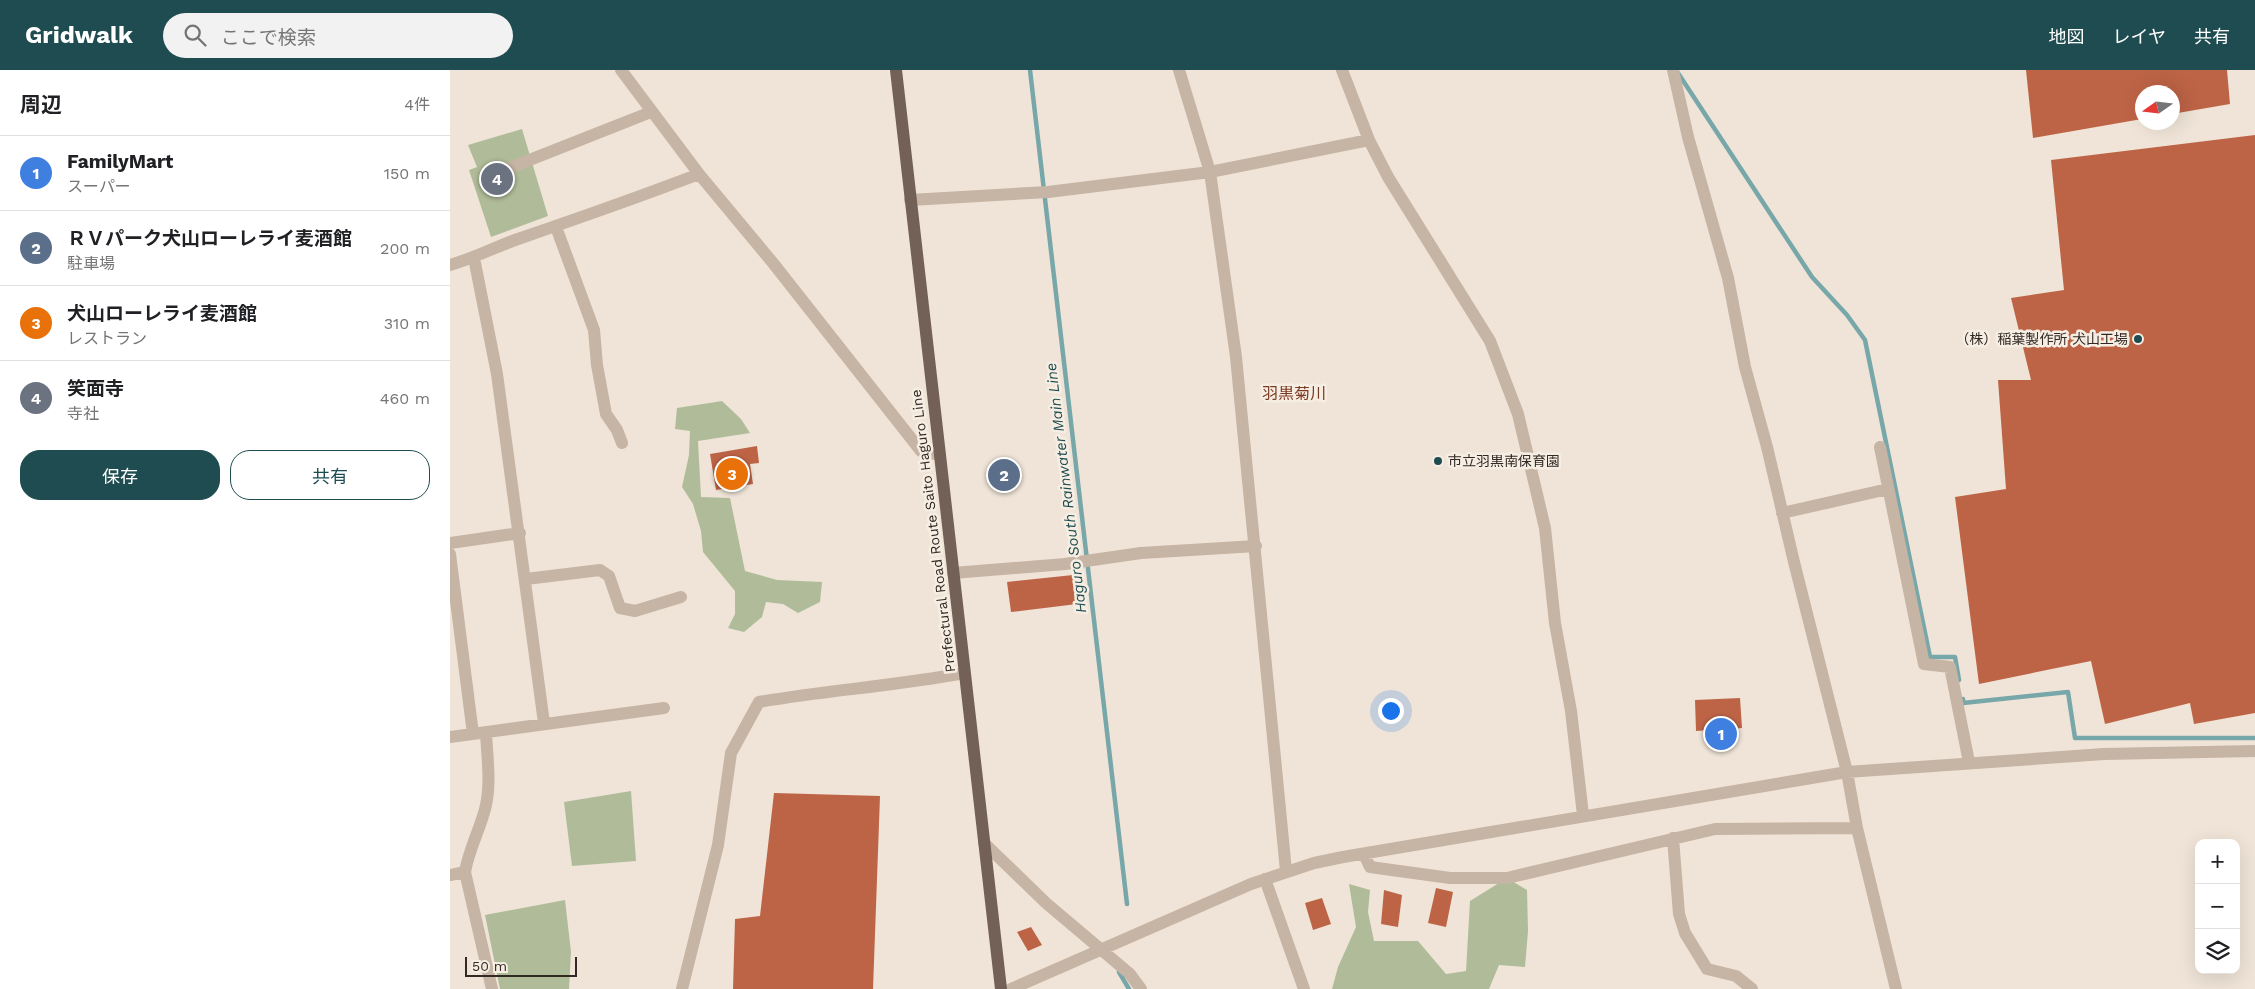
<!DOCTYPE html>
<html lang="ja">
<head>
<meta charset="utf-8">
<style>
  :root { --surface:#fff; --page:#f2f2f2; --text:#202124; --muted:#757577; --line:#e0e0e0; --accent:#1e4c50 }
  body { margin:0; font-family:"Work Sans","Noto Sans JP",sans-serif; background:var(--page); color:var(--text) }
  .controls { position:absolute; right:15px; bottom:15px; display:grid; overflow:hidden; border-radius:10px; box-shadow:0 5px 20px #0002 }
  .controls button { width:45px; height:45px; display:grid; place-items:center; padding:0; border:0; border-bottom:1px solid var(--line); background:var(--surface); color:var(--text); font:25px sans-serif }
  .compass { position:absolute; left:1685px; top:15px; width:45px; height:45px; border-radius:50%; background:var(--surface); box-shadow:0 5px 20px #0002; rotate:256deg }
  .scale { position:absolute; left:15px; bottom:12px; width:112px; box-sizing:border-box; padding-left:5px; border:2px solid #322925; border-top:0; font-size:14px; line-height:18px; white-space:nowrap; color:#322925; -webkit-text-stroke:4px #f7eee3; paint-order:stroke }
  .you { position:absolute; left:940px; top:640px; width:18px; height:18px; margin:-12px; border:4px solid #fff; border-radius:50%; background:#1a73e8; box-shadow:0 0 0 8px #1a73e833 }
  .badge { display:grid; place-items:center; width:32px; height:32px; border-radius:50%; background:var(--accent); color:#fff; font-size:16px; font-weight:700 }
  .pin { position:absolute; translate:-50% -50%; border:2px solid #fff; box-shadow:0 1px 5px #0006 }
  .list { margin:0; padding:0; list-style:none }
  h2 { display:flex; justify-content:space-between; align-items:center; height:65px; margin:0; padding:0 20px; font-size:21px }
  h2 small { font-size:16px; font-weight:400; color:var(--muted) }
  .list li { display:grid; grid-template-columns:32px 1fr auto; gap:15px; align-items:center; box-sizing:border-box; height:75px; padding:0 20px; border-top:1px solid var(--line) }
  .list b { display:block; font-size:19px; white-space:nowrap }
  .list p { margin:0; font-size:16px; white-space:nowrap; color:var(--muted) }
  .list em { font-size:16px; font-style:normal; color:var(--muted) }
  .actions { display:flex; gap:10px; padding:15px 20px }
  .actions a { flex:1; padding:11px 0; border:1px solid var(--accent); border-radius:20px; text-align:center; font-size:18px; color:var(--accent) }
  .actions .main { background:var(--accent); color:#fff }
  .icon { flex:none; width:28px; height:28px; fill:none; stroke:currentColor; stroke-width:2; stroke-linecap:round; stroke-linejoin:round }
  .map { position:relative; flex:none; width:1805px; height:919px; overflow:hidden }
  header { display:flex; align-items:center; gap:30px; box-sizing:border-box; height:70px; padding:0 25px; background:var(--accent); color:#fff }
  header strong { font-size:24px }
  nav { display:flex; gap:28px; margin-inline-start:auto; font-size:18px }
  .search { width:350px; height:45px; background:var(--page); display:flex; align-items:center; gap:12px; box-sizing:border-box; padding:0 18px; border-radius:28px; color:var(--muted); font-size:19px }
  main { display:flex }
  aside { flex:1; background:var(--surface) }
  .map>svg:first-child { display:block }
  .green { fill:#b0bc99 }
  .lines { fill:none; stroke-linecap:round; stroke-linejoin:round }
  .stream { stroke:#78a7aa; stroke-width:4.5 }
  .building { fill:#be6446 }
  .minor { stroke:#c6b4a4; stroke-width:12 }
  .major { stroke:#736157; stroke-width:12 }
  .poi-dot { fill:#1e4c50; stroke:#f7eee3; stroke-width:2 }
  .labels { text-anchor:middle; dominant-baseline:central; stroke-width:5; stroke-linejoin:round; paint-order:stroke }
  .poi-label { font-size:14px; fill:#322925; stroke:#f7eee3; text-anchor:end }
  .street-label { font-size:14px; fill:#322925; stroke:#f7eee3 }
  .water-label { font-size:15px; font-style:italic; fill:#1e4c50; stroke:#f7eee3 }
  .quarter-label { font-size:16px; fill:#7b3a24; stroke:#f7eee3 }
</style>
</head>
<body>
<header>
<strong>Gridwalk</strong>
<div class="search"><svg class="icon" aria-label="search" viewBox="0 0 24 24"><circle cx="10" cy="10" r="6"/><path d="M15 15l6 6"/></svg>ここで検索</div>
<nav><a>地図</a><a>レイヤ</a><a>共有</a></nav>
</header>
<main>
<aside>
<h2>周辺<small>4件</small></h2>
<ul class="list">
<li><span class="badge" style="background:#3f7fe0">1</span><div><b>FamilyMart</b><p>スーパー</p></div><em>150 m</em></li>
<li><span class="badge" style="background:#5c6f8a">2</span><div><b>ＲＶパーク犬山ローレライ麦酒館</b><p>駐車場</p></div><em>200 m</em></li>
<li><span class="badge" style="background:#e8710a">3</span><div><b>犬山ローレライ麦酒館</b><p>レストラン</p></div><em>310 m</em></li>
<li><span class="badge" style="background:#6b7280">4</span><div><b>笑面寺</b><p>寺社</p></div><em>460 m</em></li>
</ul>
<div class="actions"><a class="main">保存</a><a>共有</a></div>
</aside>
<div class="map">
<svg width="1805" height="919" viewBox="0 0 1805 919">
  <rect width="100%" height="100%" fill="#efe4d7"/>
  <!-- green -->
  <path class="green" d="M72,59L98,146L41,167L19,100L27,97L18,75Z
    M272,331L291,349L300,363L248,371L251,427L280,428L295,501L327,510L372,512L370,532L348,543L333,534L316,532L312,547L294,562L278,558L285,544V521L253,482L251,461L243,434L232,417L239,385L240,361L225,359L227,338Z
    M181,721L186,791L122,796L114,732Z
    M1057,808L1077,820L1078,861L1075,897L1049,895L1039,919H882L888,897L906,857L899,814L920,820L918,842L924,871H968L996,904L1016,901L1020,831Z
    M115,830L121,882L119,919H50L35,845Z"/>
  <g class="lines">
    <!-- stream -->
    <path class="stream" d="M580,0L677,834
      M1228,3L1362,207L1397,245L1415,270L1480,587H1505L1509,610
      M1513,629V633L1618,622L1625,668H1805
      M669,902L679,919"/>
  </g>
  <!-- building -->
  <path class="building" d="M1576,0H1777L1780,34L1722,44V22H1692V49L1583,68Z
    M1805,65V643L1744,654L1740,633L1655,654L1641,591L1529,614L1505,427L1556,419L1548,310H1581L1561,228L1614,220L1601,90Z
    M307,376L309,393L300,394L303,414L266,420L260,384Z
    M623,505L627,534L561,542L557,512Z
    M1290,628L1292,658L1246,661L1245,630Z
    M324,723L430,726L423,919H283L285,849L310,846Z
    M986,818L1003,822L996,857L978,853Z
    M934,820L952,825L948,857L931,854Z
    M872,828L881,854L863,860L855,833Z
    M581,857L592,875L578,881L567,862Z"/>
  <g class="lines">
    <!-- minor -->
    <path class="minor" d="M171,0L249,104L323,193L471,381L489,385
      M729,0L760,102L786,287L836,801
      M892,0L919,70L938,107L1040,271L1068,344L1095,458L1105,553L1121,641L1133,745
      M1223,0L1238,67L1278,208L1295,297L1317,377L1344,492L1397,702L1407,758L1446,919
      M39,106L201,42
      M460,130L598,122L760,102L919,70
      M106,157L144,260L147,295L156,344L167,360L172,373
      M24,188L47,304L94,653
      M0,195C24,188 45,177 68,169C129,148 189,127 249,104
      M1430,377L1474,594L1500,597L1519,692
      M1332,443L1438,419
      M0,473L70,463
      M0,484L23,664
      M503,503L615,494L691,483L806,476
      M76,509L150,500L159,506L170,538L185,541L231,527
      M36,662C37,686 41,712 36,735C31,758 19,778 15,802L42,919
      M0,667L214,638
      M1223,768L1229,844L1235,863L1257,899L1286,906L1302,919
      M534,773L596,833L680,904L691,919
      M914,784L920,797L1000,808H1057L1265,759L1407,758
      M0,805L15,802
      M815,809L854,919
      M232,919L268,775L281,683L309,632C377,620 446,616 514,603
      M561,919L801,814L864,793L893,787L1397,702L1654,684L1805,681"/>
    <!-- major -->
    <path class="major" d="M446,0L551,919"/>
  </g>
  <!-- markers -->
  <g class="poi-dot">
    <circle cx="1688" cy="269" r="5"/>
    <circle cx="988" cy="391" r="5"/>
  </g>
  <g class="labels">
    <!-- poi labels -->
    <g class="poi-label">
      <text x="1678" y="269">（株）稲葉製作所 犬山工場</text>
      <text x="998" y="391" text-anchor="start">市立羽黒南保育園</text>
    </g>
    <!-- street labels -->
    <g class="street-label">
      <text transform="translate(483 461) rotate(-97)">Prefectural Road Route Saito Haguro Line</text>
    </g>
    <!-- water labels -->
    <g class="water-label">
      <text transform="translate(616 418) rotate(-97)">Haguro South Rainwater Main Line</text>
    </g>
    <!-- quarter labels -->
    <g class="quarter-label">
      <text x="844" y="323">羽黒菊川</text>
    </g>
  </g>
</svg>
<div class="controls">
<button>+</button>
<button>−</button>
<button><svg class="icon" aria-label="layers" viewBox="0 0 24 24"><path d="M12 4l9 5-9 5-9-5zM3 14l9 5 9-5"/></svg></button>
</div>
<svg class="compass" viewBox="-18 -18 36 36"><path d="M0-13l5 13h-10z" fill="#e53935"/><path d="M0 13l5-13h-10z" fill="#757577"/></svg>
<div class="scale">50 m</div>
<div class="you"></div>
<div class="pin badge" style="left:1271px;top:664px;background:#3f7fe0">1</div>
<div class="pin badge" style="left:554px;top:405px;background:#5c6f8a">2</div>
<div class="pin badge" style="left:282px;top:404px;background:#e8710a">3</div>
<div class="pin badge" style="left:47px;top:109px;background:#6b7280">4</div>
</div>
</main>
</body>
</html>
